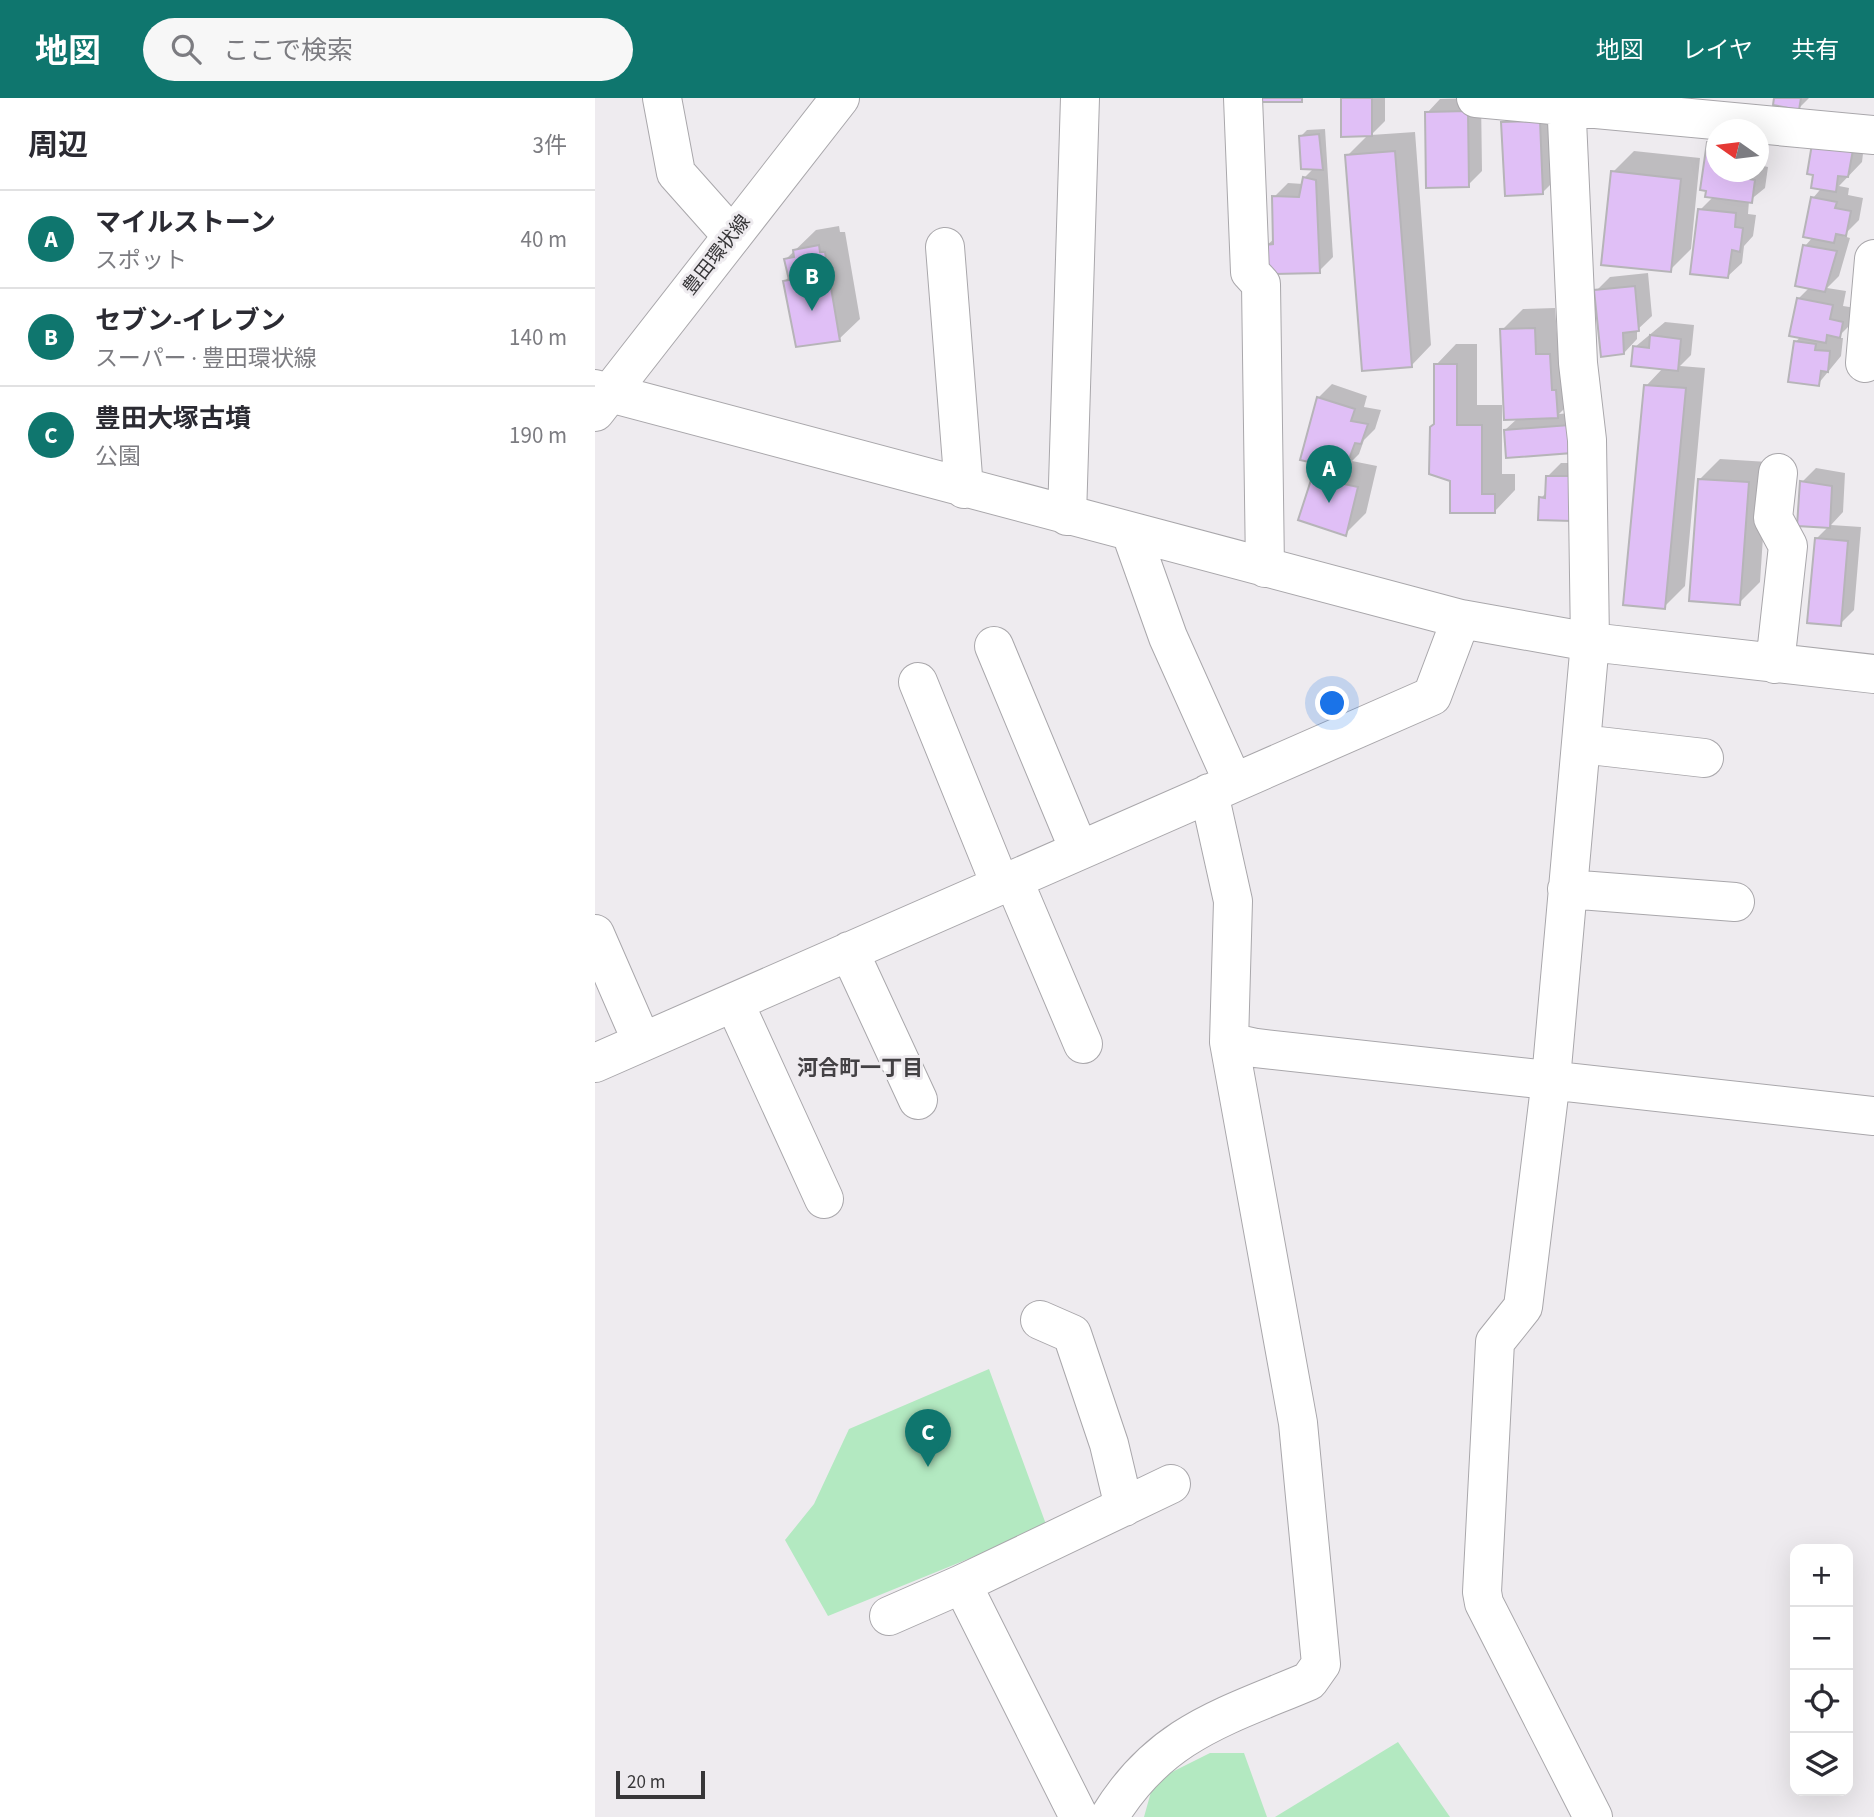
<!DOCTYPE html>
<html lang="ja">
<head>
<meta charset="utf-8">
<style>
  :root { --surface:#fff; --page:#f7f7f7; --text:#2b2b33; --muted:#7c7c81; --line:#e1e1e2; --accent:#0f766e }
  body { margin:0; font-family:"Source Sans 3","Noto Sans JP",sans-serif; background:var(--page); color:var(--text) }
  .controls { position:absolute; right:21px; bottom:21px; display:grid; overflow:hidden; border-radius:14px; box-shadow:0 7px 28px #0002 }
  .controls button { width:63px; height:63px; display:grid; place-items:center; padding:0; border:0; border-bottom:2px solid var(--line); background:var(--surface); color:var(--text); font:35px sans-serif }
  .compass { position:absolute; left:1111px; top:21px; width:63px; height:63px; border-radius:50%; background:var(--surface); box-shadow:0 7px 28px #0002; rotate:284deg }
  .scale { position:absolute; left:21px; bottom:18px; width:89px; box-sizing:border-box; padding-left:7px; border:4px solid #373638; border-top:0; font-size:19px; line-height:24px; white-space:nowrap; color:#373638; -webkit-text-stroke:5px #eeebef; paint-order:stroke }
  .you { position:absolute; left:738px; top:606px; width:24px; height:24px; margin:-18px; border:5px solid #fff; border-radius:50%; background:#1a73e8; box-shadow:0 0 0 10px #1a73e833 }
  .badge { display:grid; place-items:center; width:46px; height:46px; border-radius:50%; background:var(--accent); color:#fff; font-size:23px; font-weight:700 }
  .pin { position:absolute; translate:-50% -58px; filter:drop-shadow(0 2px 4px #0008) }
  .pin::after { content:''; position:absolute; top:37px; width:24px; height:21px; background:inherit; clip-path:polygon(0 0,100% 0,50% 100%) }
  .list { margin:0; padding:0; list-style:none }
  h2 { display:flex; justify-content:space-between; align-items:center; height:91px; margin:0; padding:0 28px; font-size:30px }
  h2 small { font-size:23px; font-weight:400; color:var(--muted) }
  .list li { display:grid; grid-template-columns:46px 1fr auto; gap:21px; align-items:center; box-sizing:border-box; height:98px; padding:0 28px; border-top:2px solid var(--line) }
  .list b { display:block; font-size:26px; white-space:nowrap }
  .list p { margin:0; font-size:23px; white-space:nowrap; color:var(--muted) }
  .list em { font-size:23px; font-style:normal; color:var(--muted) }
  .icon { flex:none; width:38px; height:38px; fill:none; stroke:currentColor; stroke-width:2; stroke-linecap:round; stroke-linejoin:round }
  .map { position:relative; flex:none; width:1279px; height:1719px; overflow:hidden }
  header { display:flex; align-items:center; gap:42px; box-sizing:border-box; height:98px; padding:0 35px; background:var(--accent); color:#fff }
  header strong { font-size:33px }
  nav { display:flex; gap:38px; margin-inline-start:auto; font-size:24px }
  .search { width:490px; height:63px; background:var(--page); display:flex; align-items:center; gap:18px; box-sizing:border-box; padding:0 24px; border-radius:38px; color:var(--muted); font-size:26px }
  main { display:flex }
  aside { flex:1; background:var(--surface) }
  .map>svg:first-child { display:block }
  .green { fill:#b3e9c1 }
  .shadow { fill:#0003 }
  .building { fill:#e0bff6; stroke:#b6b4b8; stroke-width:2 }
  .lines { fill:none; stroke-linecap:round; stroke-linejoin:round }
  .minor-casing { stroke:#a9a7ab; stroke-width:40 }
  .major-casing { stroke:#a9a7ab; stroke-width:40 }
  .minor { stroke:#fff; stroke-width:38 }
  .major { stroke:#fff; stroke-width:38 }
  .labels { text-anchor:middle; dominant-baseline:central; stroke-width:6; stroke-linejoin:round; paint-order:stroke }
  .street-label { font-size:19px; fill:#373638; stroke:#eeebef }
  .neighbourhood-label { font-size:21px; font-weight:bold; fill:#434144; stroke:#eeebef }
</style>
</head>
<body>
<header>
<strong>地図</strong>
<div class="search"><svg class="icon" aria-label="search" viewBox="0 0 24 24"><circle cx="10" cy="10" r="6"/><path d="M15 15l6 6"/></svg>ここで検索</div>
<nav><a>地図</a><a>レイヤ</a><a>共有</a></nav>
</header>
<main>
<aside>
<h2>周辺<small>3件</small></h2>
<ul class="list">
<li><span class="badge">A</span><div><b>マイルストーン</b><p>スポット</p></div><em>40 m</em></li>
<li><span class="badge">B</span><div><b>セブン-イレブン</b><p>スーパー · 豊田環状線</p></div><em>140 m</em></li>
<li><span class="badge">C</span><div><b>豊田大塚古墳</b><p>公園</p></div><em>190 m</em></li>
</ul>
</aside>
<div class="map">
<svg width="1279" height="1719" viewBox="0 0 1279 1719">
  <rect width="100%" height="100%" fill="#eeebef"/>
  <!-- green -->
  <path class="green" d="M394,1271L452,1429L233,1518L190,1442L219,1406L254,1331Z
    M803,1644L855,1719H680Z
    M615,1655H649L672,1719H549L559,1683Z"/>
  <!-- shadow -->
  <path class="shadow" d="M748,0H790V23L776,37L820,34L836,247L816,268L752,58L773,37Z
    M886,0L887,73L873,87L832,15L845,1Z
    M1181,0H1214L1204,10Z
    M958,10L962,80L948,94L908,25L922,11Z
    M730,31L738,159L724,173L672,147L680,140L679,99L693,85L708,86L709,80L719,70L706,38L712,32Z
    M1122,37V74H1164V67L1173,69L1170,90L1154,103L1153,116L1161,117L1158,138L1149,148L1147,165L1133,178L1105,112L1119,98L1113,45Z
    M1270,39L1267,64L1244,88L1254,90L1253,97L1268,100L1264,122L1248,138L1255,140L1244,178L1232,190L1251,193L1248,208L1261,210L1258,224L1242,240H1248L1246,258L1223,286L1200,244L1206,239L1203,201L1215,189L1210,148L1218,139V100Z
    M1164,43L1172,45L1171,58L1164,65Z
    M1039,53L1105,60L1096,151L1075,172L1018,74Z
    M244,128L245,134H250L265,221L244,241L190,183L195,178L191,161L221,132Z
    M1053,175L1057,218L1042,232V241L1029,255L1001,193L1015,179Z
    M960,210L962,236H976L983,297L964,316L988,314L990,339L910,332L923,320L907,232L928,211Z
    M1070,224L1099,227L1096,257L1085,268L1110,270L1090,488L1069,509L1051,288L1069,269L1040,249Z
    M861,246H882V307H907V376H920V392L900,413L856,382L841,325V267Z
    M737,286L772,298L769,309L786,312L780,331L769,342L764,356L757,363L782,368L771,415L750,436L719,380L733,366L723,300Z
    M1125,361L1173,364L1165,484L1144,505L1105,381Z
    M966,365H991L990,407L946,400L952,394V379Z
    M1221,370L1250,375L1248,414L1236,427L1266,429L1259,512L1245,526L1222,440L1234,428L1207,384Z"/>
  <!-- building -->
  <path class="building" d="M660,0H707V4H660Z
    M746,0H777V38L746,39Z
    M1179,0H1206L1204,12L1178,7Z
    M873,13L874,89L831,90L830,14Z
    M945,23L948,96L910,98L906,24Z
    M724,36L728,72L706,71L704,38Z
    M1112,44L1122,45V74H1148L1147,80L1160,82L1157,105L1110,99L1111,93L1105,92Z
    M1217,46L1258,52L1253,79L1243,78L1241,94L1216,90L1218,77L1212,76Z
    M800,53L817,269L767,273L750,57Z
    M1016,73L1086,81L1076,174L1006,167Z
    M708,79L721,82L725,175L679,176L671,169L670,147L678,146L677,98L704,99Z
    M1216,99L1242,104L1240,110L1256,113L1251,138L1241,136L1239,145L1208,139Z
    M1103,111L1141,115L1140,129L1148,130L1145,154L1137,152L1133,180L1095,176Z
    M224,147L225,154H230L245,243L201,249L188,183L194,182L189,161L199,159L198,152Z
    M1208,147L1242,153L1230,194L1200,188Z
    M1040,188L1044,233L1028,235L1029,256L1006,259L999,192Z
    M1202,200L1238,207L1235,221L1248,224L1245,240L1232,237L1231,245L1194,238Z
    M940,230L941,256H955L957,292H961L963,320L909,322L905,231Z
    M1055,237L1086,241L1083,273L1036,268L1038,248L1054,250Z
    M1199,243L1221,246L1220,252L1235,253L1233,274L1226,273L1224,288L1193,284Z
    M839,266H862V327H887V396H900V415H855V383L834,376L835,329L839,326Z
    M1049,287L1091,290L1070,511L1028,507Z
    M722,299L760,311L756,323L773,326L766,346L760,345L750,372L705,362Z
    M975,327L977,355L911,360L909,332Z
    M951,378H978L977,423L943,422L944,399L950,400Z
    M717,379L763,389L751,438L703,422Z
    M1103,381L1154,384L1145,507L1094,503Z
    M1205,383L1237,388L1235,430L1202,428Z
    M1220,440L1253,443L1246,528L1212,525Z"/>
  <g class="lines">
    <!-- minor casing -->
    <g class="minor-casing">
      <path id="minor" d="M67,0L81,75L137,138
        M648,0L655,174L666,186L670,470
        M881,0L1279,37
        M971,0L983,265L992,342L995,544L956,981L928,1209L900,1244L887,1494L889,1505L998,1719
        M350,149L369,391
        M1270,265L1279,161
        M0,291L866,521L995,544L1279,576
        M472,418L485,0
        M536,435L573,539L638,684
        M399,548L484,752
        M1180,566L1193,448L1178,420L1183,375
        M323,584L405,786
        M986,646L1109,660
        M418,781L488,946
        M972,791L1140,804
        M0,836L47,944
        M254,853L323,1002
        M139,904L229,1101
        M634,944L661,950L1279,1018
        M0,965L837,598L866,521
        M445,1222L477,1236L514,1346L529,1409
        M294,1518L367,1486
        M484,1719L367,1486L576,1386
        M514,1719C565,1635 629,1619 714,1583L726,1566L703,1325L634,944L638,803L614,695"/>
    </g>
    <!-- major casing -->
    <g class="major-casing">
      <path id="major" d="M0,314L245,0"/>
    </g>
    <!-- minor -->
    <use href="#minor" class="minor"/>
    <!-- major -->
    <use href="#major" class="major"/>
  </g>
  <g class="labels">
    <!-- street labels -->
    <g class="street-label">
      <text transform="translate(122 157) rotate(-52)">豊田環状線</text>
    </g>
    <!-- neighbourhood labels -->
    <g class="neighbourhood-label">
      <text x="265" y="970">河合町一丁目</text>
    </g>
  </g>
</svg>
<div class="controls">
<button>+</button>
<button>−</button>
<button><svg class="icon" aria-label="locate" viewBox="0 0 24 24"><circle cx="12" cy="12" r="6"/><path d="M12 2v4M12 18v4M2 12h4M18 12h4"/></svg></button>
<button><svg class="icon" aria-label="layers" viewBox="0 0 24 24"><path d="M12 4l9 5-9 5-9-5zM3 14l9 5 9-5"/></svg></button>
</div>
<svg class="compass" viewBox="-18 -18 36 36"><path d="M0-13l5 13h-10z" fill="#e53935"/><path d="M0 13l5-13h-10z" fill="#7c7c81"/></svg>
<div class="scale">20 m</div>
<div class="you"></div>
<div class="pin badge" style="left:734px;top:405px">A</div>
<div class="pin badge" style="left:217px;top:213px">B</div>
<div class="pin badge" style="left:333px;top:1369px">C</div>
</div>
</main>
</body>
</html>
